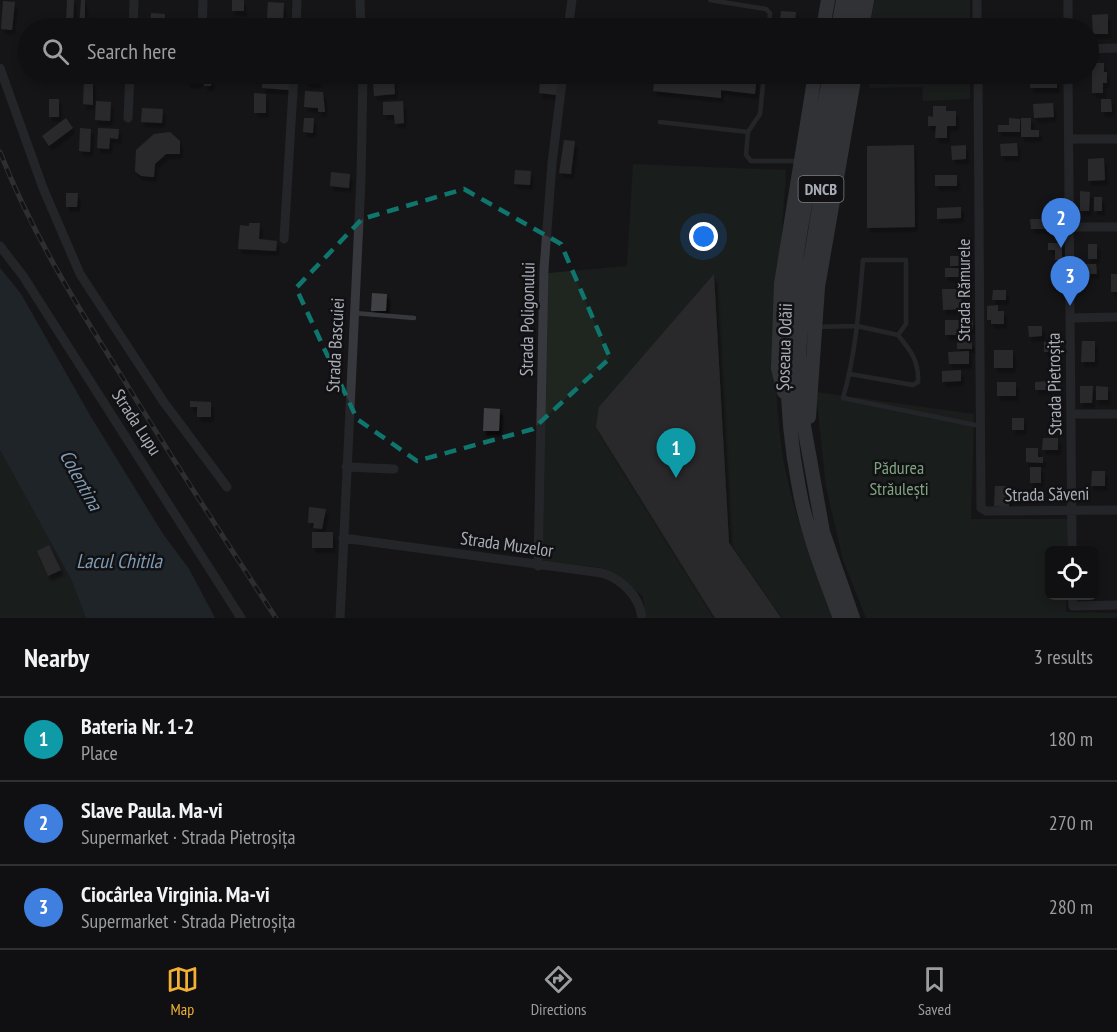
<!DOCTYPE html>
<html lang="en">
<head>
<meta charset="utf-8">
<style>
  :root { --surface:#101012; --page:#19191b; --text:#f1f3f6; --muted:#9c9d9f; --line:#303032; --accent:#f2b134 }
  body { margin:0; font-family:"PT Sans Narrow",sans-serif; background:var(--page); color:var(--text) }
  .controls { position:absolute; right:18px; bottom:18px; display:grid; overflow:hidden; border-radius:9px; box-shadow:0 3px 9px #0003 }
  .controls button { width:54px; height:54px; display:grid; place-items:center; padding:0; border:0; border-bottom:2px solid var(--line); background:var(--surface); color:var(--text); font:30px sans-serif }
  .you { position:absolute; left:704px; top:237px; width:21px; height:21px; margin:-15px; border:4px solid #fff; border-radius:50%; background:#1a73e8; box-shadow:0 0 0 9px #1a73e833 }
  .badge { display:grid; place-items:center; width:39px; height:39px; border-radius:50%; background:var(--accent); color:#fff; font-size:20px; font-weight:700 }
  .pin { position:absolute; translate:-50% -50px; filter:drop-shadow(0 2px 3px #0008) }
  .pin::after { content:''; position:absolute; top:32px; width:21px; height:18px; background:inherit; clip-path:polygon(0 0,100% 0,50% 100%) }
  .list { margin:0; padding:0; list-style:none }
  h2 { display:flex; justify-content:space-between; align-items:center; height:78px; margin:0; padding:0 24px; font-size:26px }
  h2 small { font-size:20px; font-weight:400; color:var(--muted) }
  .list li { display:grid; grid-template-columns:39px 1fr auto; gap:18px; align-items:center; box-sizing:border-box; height:84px; padding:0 24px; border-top:2px solid var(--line) }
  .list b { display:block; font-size:22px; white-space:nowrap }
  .list p { margin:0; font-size:20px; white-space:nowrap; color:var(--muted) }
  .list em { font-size:20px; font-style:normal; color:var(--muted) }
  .icon { flex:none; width:33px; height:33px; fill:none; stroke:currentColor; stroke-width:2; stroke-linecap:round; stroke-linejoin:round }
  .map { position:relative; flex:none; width:1117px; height:618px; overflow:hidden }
  .search { position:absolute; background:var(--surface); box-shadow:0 3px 9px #0003; left:18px; right:18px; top:18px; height:66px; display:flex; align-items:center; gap:15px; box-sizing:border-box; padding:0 21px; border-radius:33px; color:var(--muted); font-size:22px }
  .sheet { height:330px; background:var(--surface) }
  nav { display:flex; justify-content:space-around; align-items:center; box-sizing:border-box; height:84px; border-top:2px solid var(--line); background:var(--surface); font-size:16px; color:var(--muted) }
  nav a { display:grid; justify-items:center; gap:3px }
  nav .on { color:var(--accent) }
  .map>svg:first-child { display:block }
  .green { fill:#1e261f }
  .water { fill:#2c353c }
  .building { fill:#404145; filter:url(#shadow) }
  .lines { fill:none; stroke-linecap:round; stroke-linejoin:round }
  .lane { stroke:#37383d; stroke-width:4.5 }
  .street { stroke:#37383d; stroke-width:9 }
  .primary { stroke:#53555c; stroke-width:14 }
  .rail-casing { stroke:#4a4c52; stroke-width:5 }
  .rail { stroke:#111113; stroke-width:3; stroke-dasharray:9; stroke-linecap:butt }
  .marked { fill:none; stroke:#0f766e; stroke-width:4.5; stroke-dasharray:12 8; stroke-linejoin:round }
  .labels { text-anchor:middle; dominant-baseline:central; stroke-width:5; stroke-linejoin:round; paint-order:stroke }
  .shield { fill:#111113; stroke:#7b7e86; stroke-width:1.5 }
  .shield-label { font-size:16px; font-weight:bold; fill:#a8adb8 }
  .street-label { font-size:18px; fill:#a8adb8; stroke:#111113 }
  .park-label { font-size:18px; fill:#7fa381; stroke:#111113 }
  .water-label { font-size:20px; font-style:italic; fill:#7f9bb3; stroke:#111113 }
</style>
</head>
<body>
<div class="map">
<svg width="1117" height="618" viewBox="0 0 1117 618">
  <defs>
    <filter id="shadow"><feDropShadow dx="3" dy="5" stdDeviation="1.5" flood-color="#0009"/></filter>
  </defs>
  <rect width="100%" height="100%" fill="#161618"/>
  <!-- green -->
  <path class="green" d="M874,0H970V28H870Z
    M863,74H970V99L923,101L922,87L870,88L869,82H862Z
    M633,164L786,170C781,259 769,356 781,444C789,504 812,561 833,618H646L643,596L604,568L538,560L548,273L627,266Z
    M816,392L974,414L971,519H1068L1067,550H1050V596H1066V612L1117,613V618H866L843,560L826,487Z
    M0,450L71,579L86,618H0Z"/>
  <!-- water -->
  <path class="water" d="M0,268L21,294L91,417L163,534L189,569L215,618H86L71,579L0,450Z"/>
  <!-- building -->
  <path class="building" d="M67,0H74L73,24H66Z
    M81,0H85V28H79Z
    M232,0H244V11H232Z
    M3,1L15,2L12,30L1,29Z
    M268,2L284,3L283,19L267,18Z
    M781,11L796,12L794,28H779Z
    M151,13L165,14L164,28H150Z
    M1108,14V34H1093L1092,15Z
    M605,18L619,20L618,28H603Z
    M661,19L728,27L729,20L763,24L762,28H660Z
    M379,22H405V28H379Z
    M1092,63H1104V72H1107V83H1103V93H1092Z
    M187,74H200L199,83H187Z
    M205,74H212L211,86H204Z
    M252,74H274V77L290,78L289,90L262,88V79L251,78Z
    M305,74H318V83H305Z
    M655,74H757L755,94L721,90V98L653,91Z
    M394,78L395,94L374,96L373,81Z
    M84,80H93V105L83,104Z
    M1030,80H1057V88H1030Z
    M540,81L559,83L557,95L539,93Z
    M305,91L323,92L325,112H318V108L304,107Z
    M254,93L266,94V113H254Z
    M49,99H59V117H49Z
    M1101,99H1111L1112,112H1101Z
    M96,101L111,102L110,121L95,120Z
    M403,101L404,123L395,124L394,115H383V102Z
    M1053,103L1054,117L1034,118L1033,104Z
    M933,106H946V111H956V126H947V138H935L936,126H928V116L933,117Z
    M142,108L163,109L162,123L141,122Z
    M66,118L73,128L49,146L42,136Z
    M304,118H314L313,133L303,132Z
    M1009,118L1020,119V132H998V125H1009Z
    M1021,118H1031V130H1039V137H1021Z
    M80,128L91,129L90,152L79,151Z
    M98,128L119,129L118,139L110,138L109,149L97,148Z
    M170,132L180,141V154H166L155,164L154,177L141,176L135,171L136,150L154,134Z
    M564,140L575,141L571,174L559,173Z
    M1017,143L1018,156H1001L1000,144Z
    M914,145L915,227L867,228V146Z
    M966,145V159L952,160L951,146Z
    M1104,158L1105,180L1088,181V159Z
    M515,170L531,171L530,185L514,184Z
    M331,172L350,174L349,188L330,186Z
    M935,175H957V186H935Z
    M1080,191L1090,192L1089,211H1080Z
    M66,193H78L77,207H66Z
    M1094,197H1102V211H1094Z
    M961,207V218L937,219V208Z
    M1030,219H1049V229H1031Z
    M249,223H260L259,239L277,241L276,251L238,249L240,225L249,226Z
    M1048,243H1062V260H1055V250H1048Z
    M1088,244H1097V259H1088Z
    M950,256H965V266H950Z
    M1085,264H1096L1097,274H1085Z
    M945,268H970V277H945Z
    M714,274L729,543L781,618H715L596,427L599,407Z
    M1111,274H1117V292H1111Z
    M942,289H961L962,309L943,310Z
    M993,290H1006V300H992Z
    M372,293L387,294L386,311H371Z
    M998,305V311H1004V324H991V320H987V306Z
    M945,320H973V329H959V335H945Z
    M1028,326H1042V336L1029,337Z
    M1082,341H1095V362H1081Z
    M957,342H972V349H957Z
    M1044,342H1058V352H1044Z
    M994,350H1013V368H994Z
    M969,351V364H949L948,352Z
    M961,370V381L942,382V371Z
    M1050,381V390H1035V382Z
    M997,382H1016V396H997Z
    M1080,386H1093L1092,403H1080Z
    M1096,386L1108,387V400H1096Z
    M190,401L211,402V417H197V407H190Z
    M484,408L500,409L499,431H483Z
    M1012,418H1024V430H1012Z
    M1043,438H1058V450H1042Z
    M1026,448H1038V457H1043V463L1026,462Z
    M1030,467H1041V483H1030Z
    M1092,471H1105V486H1091Z
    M995,486H1010L1009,507L994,506Z
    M309,507L326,509L322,529L313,528L314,523H308Z
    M312,532H333V548H312Z
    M49,545L61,570L48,576L37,551Z"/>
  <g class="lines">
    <!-- lane -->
    <path class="lane" d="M710,0L766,9L770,13L769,28
      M660,122L748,132L760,114L764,74
      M748,132L746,155L751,161H798
      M354,313L414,318
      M816,327L857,326L898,335C911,351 919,361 918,382L913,385L850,374
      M898,335L906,324V260H863C859,307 856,353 843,398L980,426"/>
    <!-- street -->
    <path class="street" d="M360,0L361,28
      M977,0V28
      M1068,0V28
      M133,28L134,0
      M202,28L203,0
      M296,28L297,0
      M568,28L572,0
      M1088,49L1117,48
      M0,68L43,188L80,274L163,401L227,487
      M978,74L981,508L986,511L1117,510
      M1068,74L1072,550
      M128,118L130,74
      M1069,139H1117
      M1069,227H1117
      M284,239L294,74
      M0,246L23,276L241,618
      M1070,318L1117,317
      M1071,414H1117
      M346,467L394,469
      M343,538L602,573C622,579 640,597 642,618
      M538,566L544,269L552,163L563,74
      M1072,596L1073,606L1117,605
      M340,618L361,179L363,74"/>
    <!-- primary -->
    <path class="primary" d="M823,28L828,0
      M838,28L843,0
      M849,28L854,0
      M862,28L867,0
      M830,74C814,162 792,253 788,343C786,390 790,442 799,488C807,533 824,576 840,618
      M841,74L803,305L799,353V398L823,532L853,618
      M784,392L778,368L781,284L815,74
      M809,417L818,287L855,74"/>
    <!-- rail casing -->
    <g class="rail-casing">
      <path id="rail" d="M0,152C31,231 74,301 119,372C170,455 223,537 276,618"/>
    </g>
    <!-- rail -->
    <use href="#rail" class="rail"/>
  </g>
  <!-- marked area -->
  <path d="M0 0H1117V618H0ZM464,189L561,244L610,358L533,429L417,461L357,419L296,288L362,219Z" fill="#161618" fill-opacity=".55" fill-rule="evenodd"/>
  <path class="marked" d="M464,189L561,244L610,358L533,429L417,461L357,419L296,288L362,219Z"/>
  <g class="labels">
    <!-- shield labels -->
    <rect class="shield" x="798.5" y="176" width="45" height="26" rx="4.5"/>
    <g class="shield-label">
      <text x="821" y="189">DNCB</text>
    </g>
    <!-- street labels -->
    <g class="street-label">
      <text transform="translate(963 290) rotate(-90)">Strada Rămurele</text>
      <text transform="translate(527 319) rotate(-89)">Strada Poligonului</text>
      <text transform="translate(335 345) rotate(-87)">Strada Bascuiei</text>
      <text transform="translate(784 347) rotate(-88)">Șoseaua Odăii</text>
      <text transform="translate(1054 384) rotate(-91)">Strada Pietroșița</text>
      <text transform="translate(137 422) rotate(57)">Strada Lupu</text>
      <text transform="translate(1047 494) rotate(-1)">Strada Săveni</text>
      <text transform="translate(507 544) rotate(8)">Strada Muzelor</text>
    </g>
    <!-- park labels -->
    <g class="park-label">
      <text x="899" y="467">Pădurea<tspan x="899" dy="21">Străulești</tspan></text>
    </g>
    <!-- water labels -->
    <g class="water-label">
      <text transform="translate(81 480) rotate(61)">Colentina</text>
      <text x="119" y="561">Lacul Chitila</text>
    </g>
  </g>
</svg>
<div class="controls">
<button><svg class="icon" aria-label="locate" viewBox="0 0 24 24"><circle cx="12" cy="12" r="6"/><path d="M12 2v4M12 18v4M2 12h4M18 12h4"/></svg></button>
</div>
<div class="you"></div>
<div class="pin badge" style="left:676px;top:478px;background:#0f9aa8">1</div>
<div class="pin badge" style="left:1061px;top:248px;background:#3f7fe0">2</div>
<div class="pin badge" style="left:1070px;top:306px;background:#3f7fe0">3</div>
<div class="search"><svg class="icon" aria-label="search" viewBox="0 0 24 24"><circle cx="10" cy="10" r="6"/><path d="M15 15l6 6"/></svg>Search here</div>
</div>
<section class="sheet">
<h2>Nearby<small>3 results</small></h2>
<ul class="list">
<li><span class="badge" style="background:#0f9aa8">1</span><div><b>Bateria Nr. 1-2</b><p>Place</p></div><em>180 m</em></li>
<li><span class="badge" style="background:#3f7fe0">2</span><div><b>Slave Paula. Ma-vi</b><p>Supermarket · Strada Pietroșița</p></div><em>270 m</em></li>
<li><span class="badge" style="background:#3f7fe0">3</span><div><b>Ciocârlea Virginia. Ma-vi</b><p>Supermarket · Strada Pietroșița</p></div><em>280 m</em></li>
</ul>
</section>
<nav>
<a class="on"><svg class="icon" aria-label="map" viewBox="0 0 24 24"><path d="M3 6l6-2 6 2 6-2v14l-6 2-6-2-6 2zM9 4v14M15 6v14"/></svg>Map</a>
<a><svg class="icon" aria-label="directions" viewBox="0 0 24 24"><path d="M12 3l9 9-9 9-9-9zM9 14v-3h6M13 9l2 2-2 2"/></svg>Directions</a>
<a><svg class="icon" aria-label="saved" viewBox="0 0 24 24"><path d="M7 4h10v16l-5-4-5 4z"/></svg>Saved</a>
</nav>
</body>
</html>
